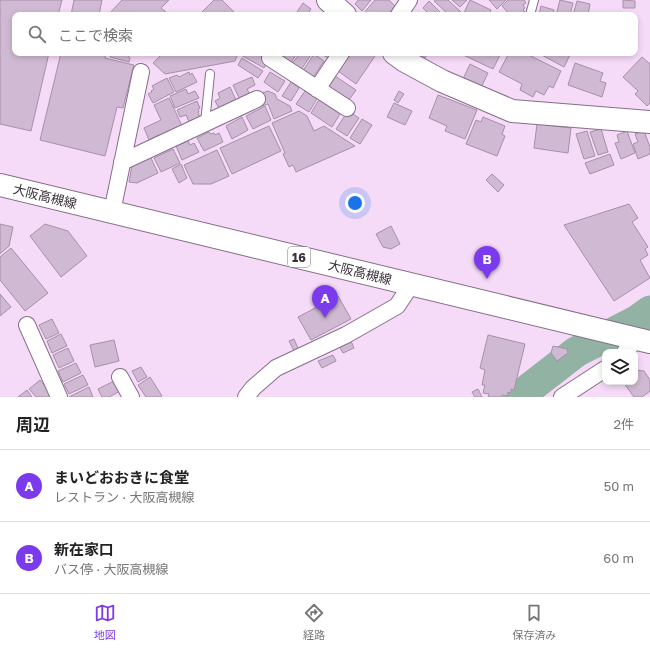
<!DOCTYPE html>
<html lang="ja">
<head>
<meta charset="utf-8">
<style>
  :root { --surface:#fff; --page:#f6f6f6; --text:#222; --muted:#767676; --line:#e0e0e0; --accent:#7c3aed }
  body { margin:0; font-family:"Golos Text","Noto Sans JP",sans-serif; background:var(--page); color:var(--text) }
  .controls { position:absolute; right:12px; bottom:12px; display:grid; overflow:hidden; border-radius:8px; box-shadow:0 2px 6px #0003 }
  .controls button { width:36px; height:36px; display:grid; place-items:center; padding:0; border:0; border-bottom:1px solid var(--line); background:var(--surface); color:var(--text); font:20px sans-serif }
  .you { position:absolute; left:355px; top:203px; width:14px; height:14px; margin:-10px; border:3px solid #fff; border-radius:50%; background:#1a73e8; box-shadow:0 0 0 6px #1a73e833 }
  .badge { display:grid; place-items:center; width:26px; height:26px; border-radius:50%; background:var(--accent); color:#fff; font-size:13px; font-weight:700 }
  .pin { position:absolute; translate:-50% -33px; filter:drop-shadow(0 1px 2px #0008) }
  .pin::after { content:''; position:absolute; top:21px; width:14px; height:12px; background:inherit; clip-path:polygon(0 0,100% 0,50% 100%) }
  .list { margin:0; padding:0; list-style:none }
  h2 { display:flex; justify-content:space-between; align-items:center; height:52px; margin:0; padding:0 16px; font-size:17px }
  h2 small { font-size:13px; font-weight:400; color:var(--muted) }
  .list li { display:grid; grid-template-columns:26px 1fr auto; gap:12px; align-items:center; box-sizing:border-box; height:72px; padding:0 16px; border-top:1px solid var(--line) }
  .list b { display:block; font-size:15px; white-space:nowrap }
  .list p { margin:0; font-size:13px; white-space:nowrap; color:var(--muted) }
  .list em { font-size:13px; font-style:normal; color:var(--muted) }
  .icon { flex:none; width:22px; height:22px; fill:none; stroke:currentColor; stroke-width:2; stroke-linecap:round; stroke-linejoin:round }
  .map { position:relative; flex:none; width:650px; height:397px; overflow:hidden }
  .search { position:absolute; background:var(--surface); box-shadow:0 2px 6px #0003; left:12px; right:12px; top:12px; height:44px; display:flex; align-items:center; gap:10px; box-sizing:border-box; padding:0 14px; border-radius:8px; color:var(--muted); font-size:15px }
  .sheet { height:196px; background:var(--surface) }
  nav { display:flex; justify-content:space-around; align-items:center; box-sizing:border-box; height:56px; border-top:1px solid var(--line); background:var(--surface); font-size:11px; color:var(--muted) }
  nav a { display:grid; justify-items:center; gap:2px }
  nav .on { color:var(--accent) }
  .map>svg:first-child { display:block }
  .lines { fill:none; stroke-linecap:round; stroke-linejoin:round }
  .river { stroke:#92b3a3; stroke-width:31 }
  .building { fill:#d0bad3; stroke:#a78eaa }
  .lane-casing { stroke:#866e89; stroke-width:10 }
  .street-casing { stroke:#866e89; stroke-width:18 }
  .secondary-casing { stroke:#866e89; stroke-width:24 }
  .primary-casing { stroke:#866e89; stroke-width:24 }
  .lane { stroke:#fff; stroke-width:8 }
  .street { stroke:#fff; stroke-width:16 }
  .secondary { stroke:#fff; stroke-width:22 }
  .primary { stroke:#fff; stroke-width:22 }
  .labels { text-anchor:middle; dominant-baseline:central; stroke-width:4; stroke-linejoin:round; paint-order:stroke }
  .shield { fill:#fff; stroke:#766f77; stroke-width:1 }
  .shield-label { font-size:12px; font-weight:bold; fill:#3c313d }
  .street-label { font-size:13px; fill:#3c313d; stroke:#fff }
</style>
</head>
<body>
<div class="map">
<svg width="650" height="397" viewBox="0 0 650 397">
  <rect width="100%" height="100%" fill="#f6dbf9"/>
  <g class="lines">
    <!-- river -->
    <path class="river" d="M518,397L576,352L636,321L650,311"/>
  </g>
  <!-- building -->
  <path class="building" d="M0,0H62L58,15H15V53H49L31,131L0,124Z
    M74,0H102L99,15H71Z
    M122,0H169L161,8L166,12L163,15H108Z
    M214,0H222L237,15H199Z
    M358,0H371L362,11L355,4Z
    M375,0H389L395,6L388,15H365L363,14Z
    M436,0H448L461,12L458,15H449L434,1Z
    M452,0H467L460,7Z
    M470,0L491,10L489,15H463Z
    M489,0H506L497,9Z
    M508,0H524L526,3L523,5L525,8L523,10L525,12L522,15H516L513,12L510,15L502,6Z
    M560,0L573,3L570,15H556Z
    M623,0L635,1V8H623Z
    M429,1L443,15H430L423,8Z
    M577,1L590,4L588,15H573Z
    M303,3L311,9L307,15H295Z
    M541,6L554,10L553,15H539Z
    M61,53H106L105,58L134,65L123,108L117,107L105,156L40,140Z
    M111,53H126L130,58L129,62L110,57Z
    M163,53H238L235,61L165,74L153,63Z
    M242,53H256L268,60L264,68L241,55Z
    M287,53H297L291,63L284,58Z
    M300,53H312L301,70L292,64Z
    M320,53H331L328,58Z
    M350,53H371L375,56L356,84L338,71Z
    M417,53H428L425,58Z
    M459,53H501L493,69Z
    M509,53H525L561,71L553,88L549,86L544,95L536,91L533,97L520,90L522,84L499,72Z
    M538,53H571L564,67Z
    M314,54L324,61L312,79L302,72Z
    M642,57L650,64V103L647,106L635,94L638,91L623,77Z
    M242,58L263,71L258,78L238,65Z
    M575,63L603,73L600,81L606,83L602,97L568,85Z
    M470,64L488,73L481,88L463,79Z
    M189,72L190,75L192,73L197,82L176,92L169,78L177,75L179,77Z
    M270,72L285,81L278,92L264,82Z
    M335,76L356,90L349,100L328,86Z
    M252,77L255,85L247,89L251,97L241,102L233,85Z
    M167,78L174,92L153,103L148,94L152,92L151,91L154,89L152,86Z
    M291,82L299,88L291,101L282,96Z
    M230,87L237,102L220,110L215,101L220,98L218,93Z
    M186,89L188,94L195,91L199,98L175,108L170,96Z
    M268,91L275,94L277,99L290,106L292,111L274,119L268,104L262,106L257,95Z
    M305,91L317,99L309,112L296,104Z
    M399,91L404,94L398,103L394,100Z
    M438,95L477,110L465,139L445,131L447,126L429,118Z
    M169,98L183,128L161,139L159,135L149,140L144,128L161,120L154,105Z
    M319,100L340,114L332,127L311,113Z
    M197,101L200,108L198,109L199,112H198L201,120L190,124L186,115L180,117L177,110Z
    M394,103L412,111L405,125L387,117Z
    M265,106L271,120L253,129L246,116Z
    M299,111L307,116L314,131L324,126L355,146L296,172L293,165L289,167L283,154L285,153L272,123Z
    M348,111L359,118L347,136L336,129Z
    M242,117L248,130L232,139L226,126Z
    M483,117L505,126L502,134L505,136L497,156L466,144L476,120L481,122Z
    M362,119L372,125L360,144L350,138Z
    M537,124L571,128L568,153L534,148Z
    M269,126L281,151L232,174L220,148Z
    M601,129L608,152L598,155L590,132Z
    M587,131L595,156L584,159L576,134Z
    M627,131L635,153L621,159L615,143L619,142L617,135Z
    M644,131L650,147V154L638,159L633,144L638,142L635,134Z
    M209,132L211,134L214,133L215,135L219,133L223,142L204,151L197,138Z
    M188,141L190,145L194,143L199,152L182,160L176,146Z
    M173,149L180,163L161,172L154,158Z
    M217,150L229,176L211,184H193L184,165Z
    M610,154L614,165L590,174L585,163Z
    M150,156L158,173L137,183L129,182L132,165Z
    M181,164L187,178L179,183L172,169Z
    M492,174L504,185L498,192L486,180Z
    M629,204L638,218L632,222L648,247L645,249L648,255L640,260L650,278L614,301L564,225Z
    M0,224L13,227L9,246L0,254Z
    M45,224L68,231L87,256L61,277L30,236Z
    M391,226L400,244L391,249L383,247L376,234Z
    M11,248L48,293L25,311L0,280V257Z
    M0,294L11,307L0,316Z
    M338,296L351,319L311,340L298,317Z
    M52,319L59,333L46,339L39,325Z
    M61,334L67,346L52,353L47,341Z
    M488,335L525,344L514,390L511,389V393L508,392L507,396L502,395L501,397H488L489,394L483,393L485,385H482L485,370L480,368Z
    M294,339L298,348L294,351L289,341Z
    M114,340L119,361L95,367L90,345Z
    M351,341L354,348L343,353L339,346Z
    M553,346L567,349L568,353L557,361L551,353Z
    M68,348L74,361L59,368L53,355Z
    M333,355L336,361L322,368L318,361Z
    M76,363L81,373L63,382L58,371Z
    M141,367L147,377L138,382L132,371Z
    M635,370L644,371L650,380V391L642,397H634L623,382H635Z
    M83,375L88,385L69,394L64,384Z
    M150,377L162,396L160,397H146L138,385Z
    M40,380L52,395L49,397H36L29,389Z
    M116,380L122,390L109,397H102L98,389Z
    M89,387L93,397H69Z
    M478,389L482,397H475L472,392Z
    M27,390L32,397H18Z"/>
  <g class="lines">
    <!-- lane casing -->
    <g class="lane-casing">
      <path id="lane" d="M530,15L534,0
        M205,123L210,74"/>
    </g>
    <!-- street casing -->
    <g class="street-casing">
      <path id="street" d="M399,15L409,0
        M270,58L347,108
        M317,89L341,53
        M122,162L257,99
        M112,212L141,72
        M27,325L59,397
        M625,352L637,338
        M120,377L131,397
        M246,397L253,388L276,368L346,335L397,306L411,285
        M562,397L605,369"/>
    </g>
    <!-- secondary casing -->
    <g class="secondary-casing">
      <path id="secondary" d="M328,0L345,15
        M394,53L405,61L442,81L512,111L650,122"/>
    </g>
    <!-- primary casing -->
    <g class="primary-casing">
      <path id="primary" d="M0,185L650,342"/>
    </g>
    <!-- lane -->
    <use href="#lane" class="lane"/>
    <!-- street -->
    <use href="#street" class="street"/>
    <!-- secondary -->
    <use href="#secondary" class="secondary"/>
    <!-- primary -->
    <use href="#primary" class="primary"/>
  </g>
  <g class="labels">
    <!-- shield labels -->
    <rect class="shield" x="288" y="247" width="22" height="20" rx="3"/>
    <g class="shield-label">
      <text x="299" y="257">16</text>
    </g>
    <!-- street labels -->
    <g class="street-label">
      <text transform="translate(45 196) rotate(14)">大阪高槻線</text>
      <text transform="translate(360 272) rotate(14)">大阪高槻線</text>
    </g>
  </g>
</svg>
<div class="controls">
<button><svg class="icon" aria-label="layers" viewBox="0 0 24 24"><path d="M12 4l9 5-9 5-9-5zM3 14l9 5 9-5"/></svg></button>
</div>
<div class="you"></div>
<div class="pin badge" style="left:325px;top:318px">A</div>
<div class="pin badge" style="left:487px;top:279px">B</div>
<div class="search"><svg class="icon" aria-label="search" viewBox="0 0 24 24"><circle cx="10" cy="10" r="6"/><path d="M15 15l6 6"/></svg>ここで検索</div>
</div>
<section class="sheet">
<h2>周辺<small>2件</small></h2>
<ul class="list">
<li><span class="badge">A</span><div><b>まいどおおきに食堂</b><p>レストラン · 大阪高槻線</p></div><em>50 m</em></li>
<li><span class="badge">B</span><div><b>新在家口</b><p>バス停 · 大阪高槻線</p></div><em>60 m</em></li>
</ul>
</section>
<nav>
<a class="on"><svg class="icon" aria-label="map" viewBox="0 0 24 24"><path d="M3 6l6-2 6 2 6-2v14l-6 2-6-2-6 2zM9 4v14M15 6v14"/></svg>地図</a>
<a><svg class="icon" aria-label="directions" viewBox="0 0 24 24"><path d="M12 3l9 9-9 9-9-9zM9 14v-3h6M13 9l2 2-2 2"/></svg>経路</a>
<a><svg class="icon" aria-label="saved" viewBox="0 0 24 24"><path d="M7 4h10v16l-5-4-5 4z"/></svg>保存済み</a>
</nav>
</body>
</html>
